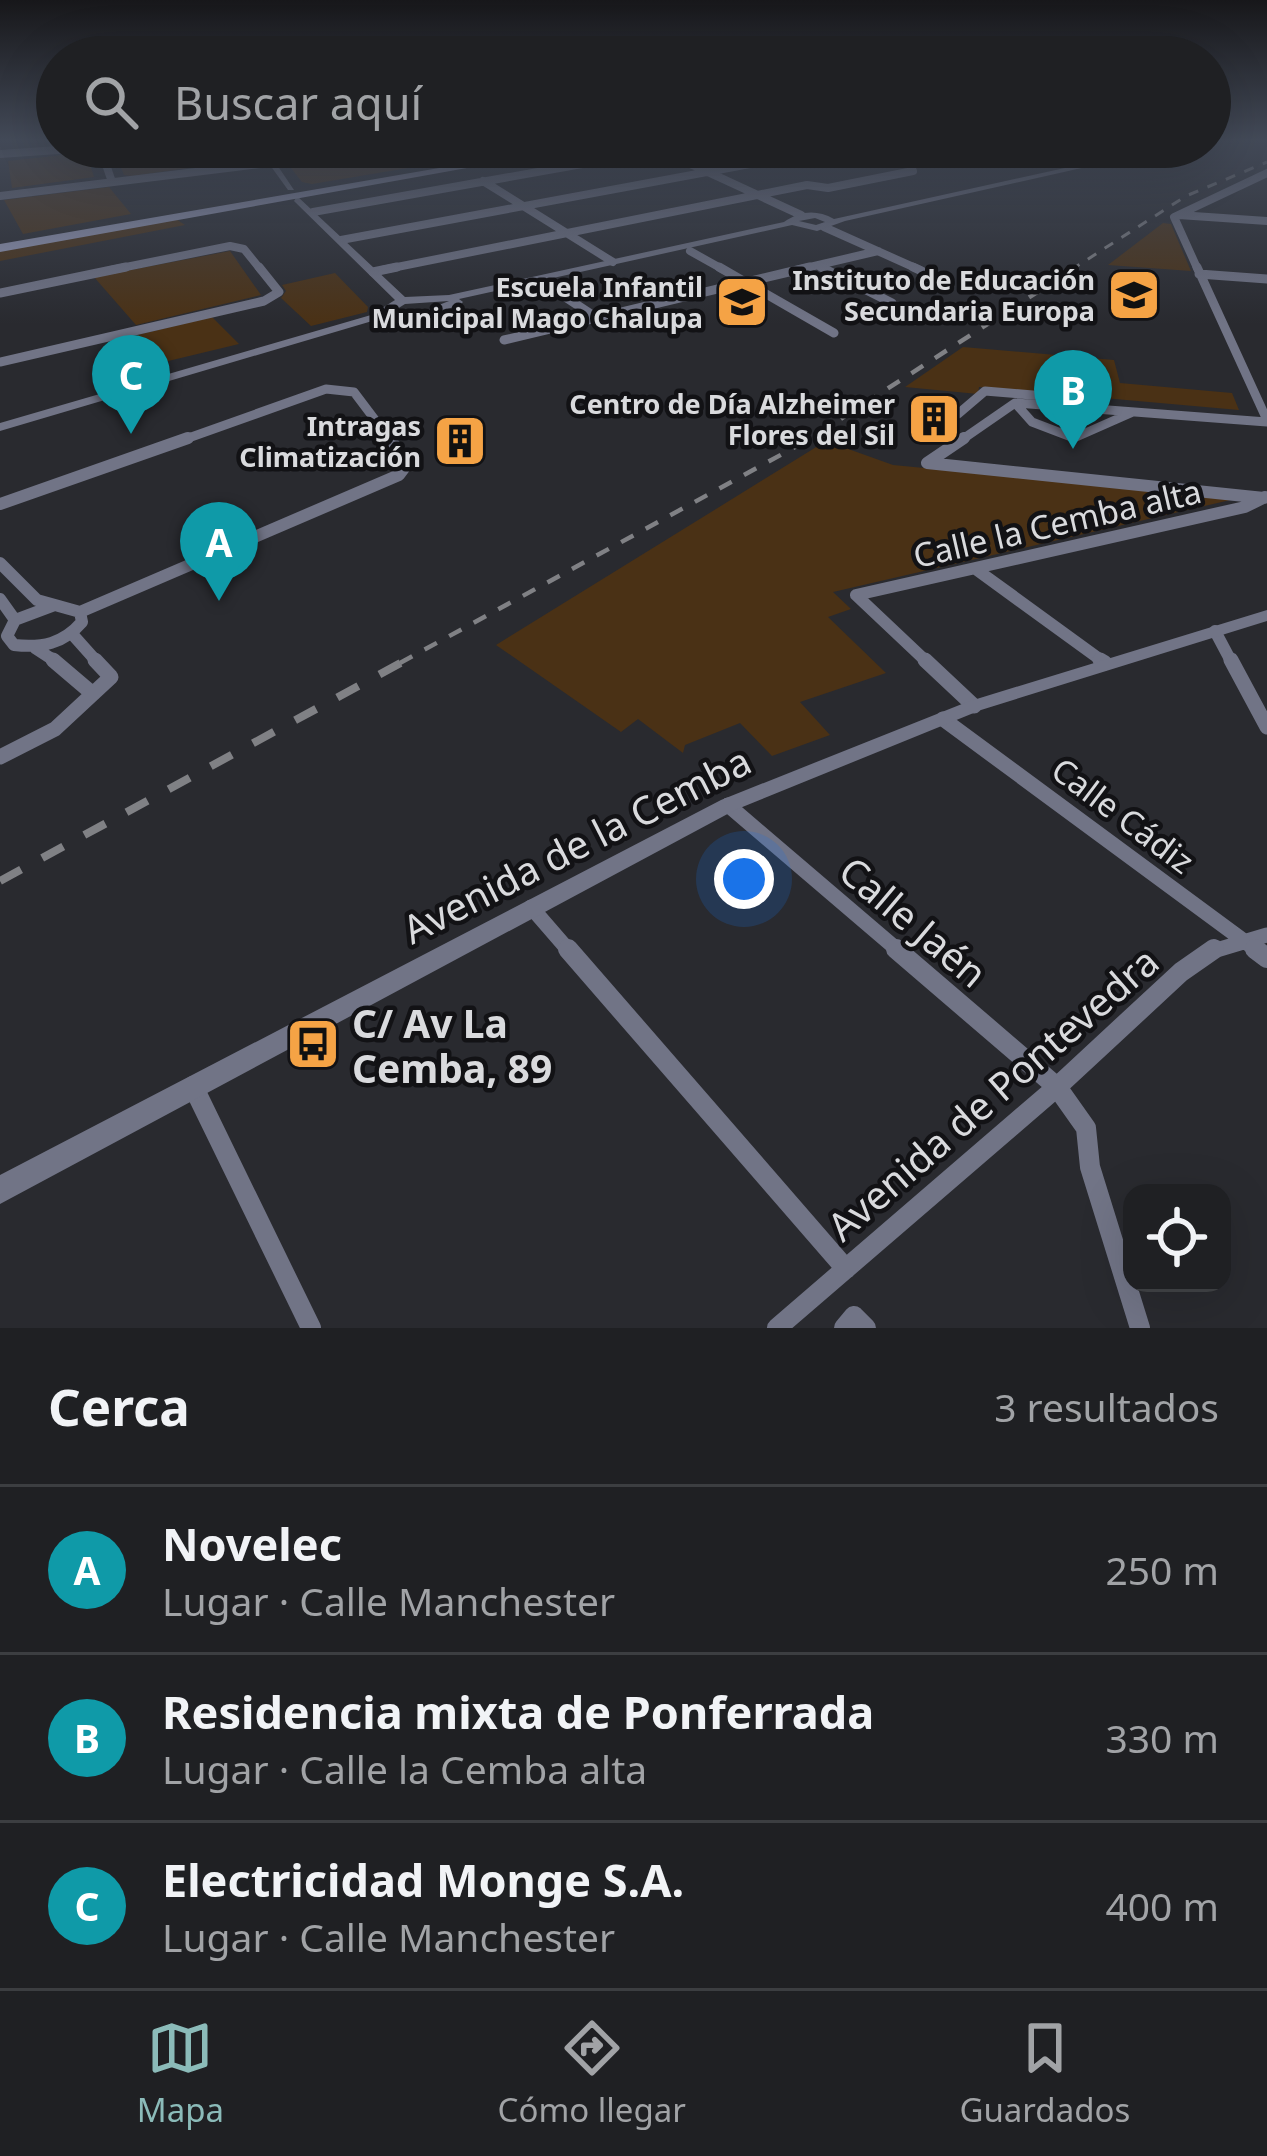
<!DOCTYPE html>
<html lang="es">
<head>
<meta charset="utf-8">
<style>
  :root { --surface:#1f2023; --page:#2c2d30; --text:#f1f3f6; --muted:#a1a3a6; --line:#3c3e41; --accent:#8bbbb9 }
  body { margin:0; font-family:"Noto Sans",sans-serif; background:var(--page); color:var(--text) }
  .controls { position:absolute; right:36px; bottom:36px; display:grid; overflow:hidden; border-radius:24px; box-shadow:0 12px 48px #0002 }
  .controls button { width:108px; height:108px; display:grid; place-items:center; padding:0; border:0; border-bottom:3px solid var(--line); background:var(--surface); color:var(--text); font:60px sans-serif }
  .you { position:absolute; left:744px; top:879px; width:42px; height:42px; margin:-30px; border:9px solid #fff; border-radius:50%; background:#1a73e8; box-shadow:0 0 0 18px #1a73e833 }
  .badge { display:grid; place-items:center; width:78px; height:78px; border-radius:50%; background:var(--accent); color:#fff; font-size:39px; font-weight:700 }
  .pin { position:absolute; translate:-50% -99px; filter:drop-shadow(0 3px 6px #0008) }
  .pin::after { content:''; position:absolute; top:63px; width:42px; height:36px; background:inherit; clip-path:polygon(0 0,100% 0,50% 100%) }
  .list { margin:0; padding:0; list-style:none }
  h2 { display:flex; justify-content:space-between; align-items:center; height:156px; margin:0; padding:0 48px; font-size:51px }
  h2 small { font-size:39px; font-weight:400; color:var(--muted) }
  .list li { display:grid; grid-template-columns:78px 1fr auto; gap:36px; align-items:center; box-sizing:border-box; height:168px; padding:0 48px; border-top:3px solid var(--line) }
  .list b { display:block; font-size:45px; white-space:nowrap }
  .list p { margin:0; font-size:39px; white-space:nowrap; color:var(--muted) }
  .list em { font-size:39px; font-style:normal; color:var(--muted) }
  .icon { flex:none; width:66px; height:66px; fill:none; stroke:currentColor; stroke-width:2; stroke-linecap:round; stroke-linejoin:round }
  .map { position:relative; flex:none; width:1267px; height:1328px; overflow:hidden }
  .search { position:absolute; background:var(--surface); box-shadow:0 12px 48px #0002; left:36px; right:36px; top:36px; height:132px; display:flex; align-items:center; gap:30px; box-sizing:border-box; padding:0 42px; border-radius:66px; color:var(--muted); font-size:45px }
  .sheet { height:660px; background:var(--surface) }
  nav { display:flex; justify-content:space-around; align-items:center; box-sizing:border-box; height:168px; border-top:3px solid var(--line); background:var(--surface); font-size:33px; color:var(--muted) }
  nav a { display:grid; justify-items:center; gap:6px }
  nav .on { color:var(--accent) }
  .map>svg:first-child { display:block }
  .green { fill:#4a3115 }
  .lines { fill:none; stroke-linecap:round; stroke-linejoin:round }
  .minor-far4 { stroke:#717486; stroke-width:8 }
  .minor-far3 { stroke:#717486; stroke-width:9 }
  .minor-far2 { stroke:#717486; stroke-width:12 }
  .minor-far1 { stroke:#717486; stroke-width:15 }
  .minor { stroke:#717486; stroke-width:20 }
  .tertiary { fill:#717486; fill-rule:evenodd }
  .secondary { fill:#999dbb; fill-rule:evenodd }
  .rail-far2 { stroke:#808185; stroke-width:3; stroke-dasharray:10 10; stroke-linecap:butt }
  .rail-far1 { stroke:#808185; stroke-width:4.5; stroke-dasharray:14 14; stroke-linecap:butt }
  .rail { stroke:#808185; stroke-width:8; stroke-dasharray:24 24; stroke-linecap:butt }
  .labels { text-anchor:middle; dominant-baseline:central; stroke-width:9; stroke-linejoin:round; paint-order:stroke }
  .far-poi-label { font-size:27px; font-weight:bold; fill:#d9dadd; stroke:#121215; text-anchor:end }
  .street-label { font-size:33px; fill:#d9dadd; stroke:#121215 }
  .near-street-label { font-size:39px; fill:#d9dadd; stroke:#121215 }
  .near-poi-label { font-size:39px; font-weight:bold; fill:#d9dadd; stroke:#121215; text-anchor:start }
</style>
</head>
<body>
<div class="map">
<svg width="1267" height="1328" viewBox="0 0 1267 1328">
  <rect width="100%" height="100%" fill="#292a2f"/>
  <!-- green -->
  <path class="green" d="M166,147L236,149L244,160L132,176L124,175L115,153Z
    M421,147L444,162L312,184L302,182L290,167Z
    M80,153L87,155L94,177L12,188L8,161Z
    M109,187L131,214L23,234L4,200Z
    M176,219L185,225L0,261V251Z
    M1163,223L1171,224L1191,271L1108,265Z
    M230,251L261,295L136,325L94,277Z
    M335,273L368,307L367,312L311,326L281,298L286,291L282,285Z
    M212,317L239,344L160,363L137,335Z
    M963,347L1114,360L1120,383L1232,393L1239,410L979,387L978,394L905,387Z
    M826,441L893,465L1239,498L833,592L851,609L828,617L886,673L800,702L830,735L772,756L740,723L685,745L683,753L638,719L621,732L496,645Z"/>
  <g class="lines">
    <!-- minor-far4 -->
    <path class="minor-far4" d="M100,147L112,182
      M442,147L463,162
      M721,147L757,163
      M658,149L801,215
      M0,154L101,147
      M483,181L613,262
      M0,196L260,164
      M313,212L678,147
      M1179,215L1267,221
      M824,227L920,270
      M341,240L842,147
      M690,251L724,270
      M819,266L827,270
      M111,270L230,246L244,249L261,270
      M382,270L807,185L828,188L913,171
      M797,270L878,251
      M1198,270L1174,217L1267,173"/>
    <!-- minor-far3 -->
    <path class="minor-far3" d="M719,267L834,333
      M821,267L892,303
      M913,267L930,275
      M1197,267L1267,420
      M373,272L397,267
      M1199,274L1267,279
      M544,283L597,318
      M0,293L126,267
      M504,340L810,267
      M0,362L264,301L279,292L259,267
      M1015,403L1032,422L1074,438L1133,412
      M940,408L958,414L985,391L1056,397
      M180,441L326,389L354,392L391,441
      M960,441L1015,403L1267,422"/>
    <!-- minor-far2 -->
    <path class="minor-far2" d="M964,438L927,463L1264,498
      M0,504L188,438
      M0,563L37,600L55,605
      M977,570L1105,663
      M856,595L1245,507L1265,497
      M856,595L928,663
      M0,599L15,620
      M55,605L80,612L82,622C63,644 42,648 14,645L7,636L15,620Z
      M80,612L399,475L408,463L389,438
      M1215,631L1232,663
      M73,635L98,663
      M35,648L58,663"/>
    <!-- minor-far1 -->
    <path class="minor-far1" d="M53,660L93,694
      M925,660L974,706
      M1100,660L1105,663
      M1231,660L1267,727
      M943,719L1259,952
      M0,757L55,729L111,677L95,660
      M728,805L900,952
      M531,907L570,952
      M1210,952L1267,935"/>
    <!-- minor -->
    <path class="minor" d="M568,949L846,1269
      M896,949L1057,1087L1086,1128L1090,1167L1140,1328
      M1255,949L1267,958
      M193,1086L311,1328
      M777,1328L1057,1087L1181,972L1214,949
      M844,1328L854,1316L866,1328"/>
    <!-- tertiary -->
    <path class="tertiary" d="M257,147H265L294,190H288Z
      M1160,147H1175L845,221L817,231L792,225L459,299L463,302L461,304L417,321L389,314L379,319L0,431V423L371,315L395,300L294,201L297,196L405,297L449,295L784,222C800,211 816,209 834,219ZM815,218L825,222L816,225L799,221ZM449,301L416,314L397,309L405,304Z
      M1267,610V621L981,710L735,810L0,1204V1175L721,800L967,702Z"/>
    <!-- secondary -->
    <path class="secondary" d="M1210,138H1224L1210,142Z
      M561,147H583L0,252V244Z
      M1096,147H1164L1132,154Z"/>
    <!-- rail-far2 -->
    <path class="rail-far2" d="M1071,270L1186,196L1267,162"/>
    <!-- rail-far1 -->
    <path class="rail-far1" d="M400,663L808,440L1076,267"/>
    <!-- rail -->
    <path class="rail" d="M0,881L406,660"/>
  </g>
  <!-- sky -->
  <linearGradient id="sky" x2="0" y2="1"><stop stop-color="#17171a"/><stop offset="0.43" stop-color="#434a58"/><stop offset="1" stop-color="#434a58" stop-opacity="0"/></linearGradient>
  <rect width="1267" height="324" fill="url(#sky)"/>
  <!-- icons -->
  <defs>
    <g id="school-square" transform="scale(2.7)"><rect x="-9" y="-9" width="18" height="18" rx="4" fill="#f5a345" stroke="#121215"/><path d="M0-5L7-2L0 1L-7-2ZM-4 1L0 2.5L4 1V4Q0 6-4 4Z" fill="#111"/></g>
    <g id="building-square" transform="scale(2.7)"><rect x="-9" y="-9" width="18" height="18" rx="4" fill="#f5a345" stroke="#121215"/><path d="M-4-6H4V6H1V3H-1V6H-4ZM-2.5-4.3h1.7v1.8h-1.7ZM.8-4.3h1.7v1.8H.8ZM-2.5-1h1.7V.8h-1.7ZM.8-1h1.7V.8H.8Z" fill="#111"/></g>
    <g id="bus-square" transform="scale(2.7)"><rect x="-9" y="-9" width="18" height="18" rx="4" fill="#f5a345" stroke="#121215"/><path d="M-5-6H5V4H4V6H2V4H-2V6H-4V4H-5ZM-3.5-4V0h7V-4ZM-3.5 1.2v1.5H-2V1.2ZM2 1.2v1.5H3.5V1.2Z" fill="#111"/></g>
  </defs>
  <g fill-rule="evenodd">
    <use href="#school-square" x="1134" y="295"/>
    <use href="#school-square" x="742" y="302"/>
    <use href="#building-square" x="934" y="419"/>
    <use href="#building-square" x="460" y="441"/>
    <use href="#bus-square" x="313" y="1044"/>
  </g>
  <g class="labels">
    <!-- far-poi labels -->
    <g class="far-poi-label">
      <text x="1095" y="279">Instituto de Educación<tspan x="1095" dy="31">Secundaria Europa</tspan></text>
      <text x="703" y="286">Escuela Infantil<tspan x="703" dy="31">Municipal Mago Chalupa</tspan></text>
      <text x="895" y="403">Centro de Día Alzheimer<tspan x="895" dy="31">Flores del Sil</tspan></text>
      <text x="421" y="425">Intragas<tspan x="421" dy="31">Climatización</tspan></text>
    </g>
    <!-- street labels -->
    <g class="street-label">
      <text transform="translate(1057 523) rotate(-13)">Calle la Cemba alta</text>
      <text transform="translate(1123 815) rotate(37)">Calle Cádiz</text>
    </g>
    <!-- near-street labels -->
    <g class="near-street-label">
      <text transform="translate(576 844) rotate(-27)">Avenida de la Cemba</text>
      <text transform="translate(914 921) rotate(40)">Calle Jaén</text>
      <text transform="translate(992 1093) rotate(-41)">Avenida de Pontevedra</text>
    </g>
    <!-- near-poi labels -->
    <g class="near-poi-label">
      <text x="352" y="1022">C/ Av La<tspan x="352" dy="45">Cemba, 89</tspan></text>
    </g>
  </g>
</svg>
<div class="controls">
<button><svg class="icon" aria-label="locate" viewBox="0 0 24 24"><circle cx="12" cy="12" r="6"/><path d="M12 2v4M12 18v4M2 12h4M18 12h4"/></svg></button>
</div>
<div class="you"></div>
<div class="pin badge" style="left:219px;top:601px;background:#0f9aa8">A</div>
<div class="pin badge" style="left:1073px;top:449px;background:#0f9aa8">B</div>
<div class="pin badge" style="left:131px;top:434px;background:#0f9aa8">C</div>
<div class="search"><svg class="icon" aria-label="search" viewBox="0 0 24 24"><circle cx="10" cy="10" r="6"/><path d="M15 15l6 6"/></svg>Buscar aquí</div>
</div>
<section class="sheet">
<h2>Cerca<small>3 resultados</small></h2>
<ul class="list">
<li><span class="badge" style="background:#0f9aa8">A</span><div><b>Novelec</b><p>Lugar · Calle Manchester</p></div><em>250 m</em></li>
<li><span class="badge" style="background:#0f9aa8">B</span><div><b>Residencia mixta de Ponferrada</b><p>Lugar · Calle la Cemba alta</p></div><em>330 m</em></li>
<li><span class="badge" style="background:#0f9aa8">C</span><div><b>Electricidad Monge S.A.</b><p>Lugar · Calle Manchester</p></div><em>400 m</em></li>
</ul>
</section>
<nav>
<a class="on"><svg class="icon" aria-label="map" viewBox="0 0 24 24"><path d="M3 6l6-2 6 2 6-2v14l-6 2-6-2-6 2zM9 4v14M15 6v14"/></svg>Mapa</a>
<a><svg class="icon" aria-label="directions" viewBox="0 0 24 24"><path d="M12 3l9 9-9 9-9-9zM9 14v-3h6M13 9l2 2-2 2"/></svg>Cómo llegar</a>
<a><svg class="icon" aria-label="saved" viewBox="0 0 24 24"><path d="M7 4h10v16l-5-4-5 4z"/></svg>Guardados</a>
</nav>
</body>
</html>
